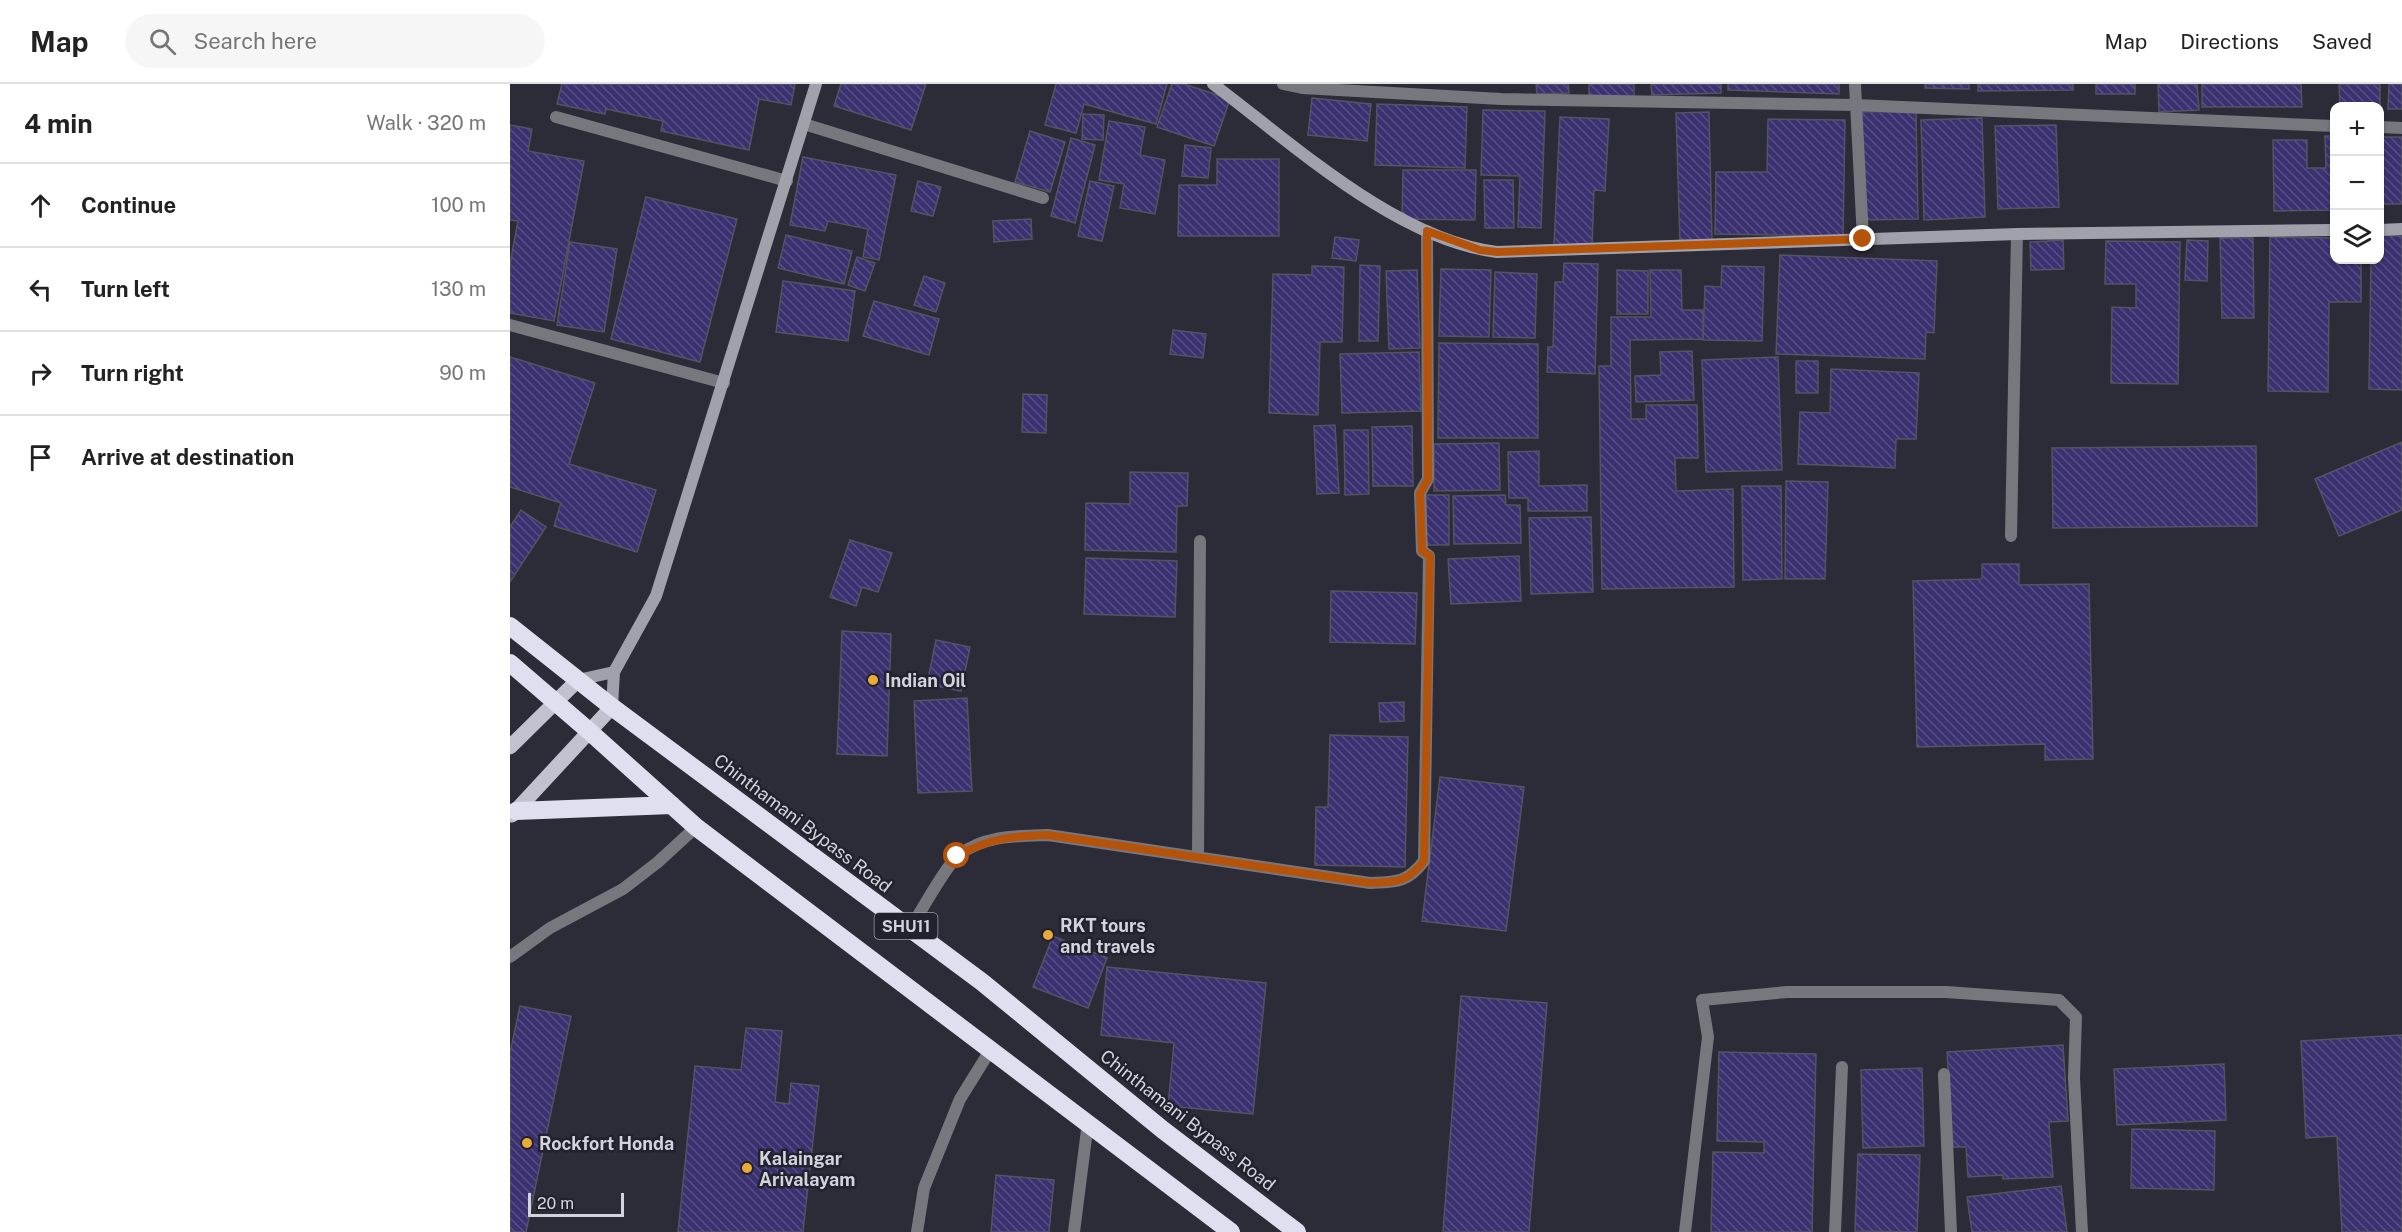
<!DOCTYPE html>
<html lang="en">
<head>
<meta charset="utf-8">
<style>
  :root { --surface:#fff; --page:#f6f6f6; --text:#222; --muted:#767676; --line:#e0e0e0 }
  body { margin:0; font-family:"Public Sans",sans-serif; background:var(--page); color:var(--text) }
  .controls { position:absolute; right:18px; top:18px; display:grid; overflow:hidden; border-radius:12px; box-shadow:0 2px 4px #0004 }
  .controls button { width:54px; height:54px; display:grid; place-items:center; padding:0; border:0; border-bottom:2px solid var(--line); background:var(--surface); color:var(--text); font:30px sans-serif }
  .scale { position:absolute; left:18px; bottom:15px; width:96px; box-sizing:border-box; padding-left:6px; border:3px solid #d3d3dc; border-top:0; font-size:16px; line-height:21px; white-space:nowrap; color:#d3d3dc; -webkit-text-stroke:4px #22212e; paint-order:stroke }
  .stop { position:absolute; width:18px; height:18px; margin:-14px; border:4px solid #b45309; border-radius:50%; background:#fff }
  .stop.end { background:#b45309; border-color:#fff; box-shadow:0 2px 6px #0008 }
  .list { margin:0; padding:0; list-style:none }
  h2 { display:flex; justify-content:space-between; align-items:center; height:78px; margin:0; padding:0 24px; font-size:26px }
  h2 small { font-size:20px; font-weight:400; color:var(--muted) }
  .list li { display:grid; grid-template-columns:39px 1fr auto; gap:18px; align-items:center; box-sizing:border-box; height:84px; padding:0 24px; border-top:2px solid var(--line) }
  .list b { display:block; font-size:22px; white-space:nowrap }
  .list em { font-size:20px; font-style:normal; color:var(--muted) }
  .icon { flex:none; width:33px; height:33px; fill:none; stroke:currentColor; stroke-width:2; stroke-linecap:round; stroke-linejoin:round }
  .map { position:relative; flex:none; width:1892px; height:1148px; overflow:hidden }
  header { display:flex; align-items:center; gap:36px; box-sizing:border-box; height:84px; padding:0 30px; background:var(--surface); border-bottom:2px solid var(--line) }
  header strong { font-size:28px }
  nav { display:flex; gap:33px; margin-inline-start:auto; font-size:21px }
  .search { width:420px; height:54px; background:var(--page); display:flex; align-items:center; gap:15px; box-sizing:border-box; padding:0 21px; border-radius:33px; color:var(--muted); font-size:22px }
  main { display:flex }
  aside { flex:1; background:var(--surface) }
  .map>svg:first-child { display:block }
  .building { fill:url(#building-back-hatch); stroke:#545361; stroke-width:1.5 }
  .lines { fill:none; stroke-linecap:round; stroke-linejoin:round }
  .lane { stroke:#77777e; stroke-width:12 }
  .street { stroke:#77777e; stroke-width:12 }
  .secondary { stroke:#a1a1ac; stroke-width:12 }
  .primary { stroke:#c2c1d0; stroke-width:15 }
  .highway { stroke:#dfdff0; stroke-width:18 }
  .route { stroke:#b45309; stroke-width:8 }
  .poi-dot { fill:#eaaa39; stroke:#22212e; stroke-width:2 }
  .labels { text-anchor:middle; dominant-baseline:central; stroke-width:5; stroke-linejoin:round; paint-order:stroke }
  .shield { fill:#22212e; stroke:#9e9ea8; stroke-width:1.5 }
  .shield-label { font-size:16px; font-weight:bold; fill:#d3d3dc }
  .poi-label { font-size:18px; font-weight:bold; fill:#d3d3dc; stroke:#22212e; text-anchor:start }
  .street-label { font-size:18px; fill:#d3d3dc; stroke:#22212e }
</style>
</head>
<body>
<header>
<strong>Map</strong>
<div class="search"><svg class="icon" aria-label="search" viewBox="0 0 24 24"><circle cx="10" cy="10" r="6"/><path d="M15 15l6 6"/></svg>Search here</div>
<nav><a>Map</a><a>Directions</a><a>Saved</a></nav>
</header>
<main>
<aside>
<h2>4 min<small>Walk · 320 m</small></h2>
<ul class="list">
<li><svg class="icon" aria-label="ahead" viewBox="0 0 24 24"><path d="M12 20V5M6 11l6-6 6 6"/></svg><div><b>Continue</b></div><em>100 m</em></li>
<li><svg class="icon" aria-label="left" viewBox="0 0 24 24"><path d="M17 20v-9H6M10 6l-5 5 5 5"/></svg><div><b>Turn left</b></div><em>130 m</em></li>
<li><svg class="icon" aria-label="right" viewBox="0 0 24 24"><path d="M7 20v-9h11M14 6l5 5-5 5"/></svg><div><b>Turn right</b></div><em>90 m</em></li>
<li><svg class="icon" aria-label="arrive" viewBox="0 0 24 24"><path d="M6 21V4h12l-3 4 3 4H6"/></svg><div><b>Arrive at destination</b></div></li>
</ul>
</aside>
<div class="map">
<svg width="1892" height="1148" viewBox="0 0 1892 1148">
  <defs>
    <pattern id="building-back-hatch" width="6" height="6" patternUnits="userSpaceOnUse" patternTransform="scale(1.5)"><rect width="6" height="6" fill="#3b3170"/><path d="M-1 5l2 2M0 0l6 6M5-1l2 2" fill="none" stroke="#564e84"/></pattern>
  </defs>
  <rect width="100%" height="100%" fill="#2c2b38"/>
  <!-- building -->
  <path class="building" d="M52,0H285L281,21L249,15L239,66L151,47L153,37L96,25L95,30L47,20Z
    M331,0H416L401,46L324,22Z
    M546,0H657L646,40L574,20L566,49L535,41Z
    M662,0H674L720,15L704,62L647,43Z
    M1026,0H1058L1059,9L1027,10Z
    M1079,0H1124V14L1079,16Z
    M1141,0H1211V9L1142,11Z
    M1218,0H1329V10L1218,6Z
    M1415,0H1459V5L1415,4Z
    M1468,0H1563V6L1468,7Z
    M1586,0H1625V10H1586Z
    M1648,0H1687L1689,26L1649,28Z
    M1692,0H1791L1792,23H1692Z
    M1829,0H1870V25L1830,22Z
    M1879,0H1892V25H1878Z
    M802,14L861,20L857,57L798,51Z
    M867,20L957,23L955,84L865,81Z
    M973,26L1035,27L1031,144L1008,143L1010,92L971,91Z
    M1406,27L1408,135L1353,136L1350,28Z
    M1199,28L1202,159H1170L1166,29Z
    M573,30L594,31L593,56L572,55Z
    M1050,33L1099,35L1095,107L1084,106L1082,163L1044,161Z
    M1472,34L1475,133L1414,136L1411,36Z
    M1258,35L1335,36L1333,152L1205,150L1206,88H1257Z
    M599,37L635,43L630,71L655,76L645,130L610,124L614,100L589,96Z
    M0,41L22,45L18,67L74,77L44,237L0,229V180L8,137L0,136Z
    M1546,41L1549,123L1488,125L1485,42Z
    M520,47L555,58L540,108L505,98Z
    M1815,52H1824V126L1764,127L1763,56H1797V84H1816Z
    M1873,53H1892V120H1871Z
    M561,54L585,61L565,139L541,132Z
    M675,61L701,64L698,94L672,92Z
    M293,73L386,91L369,176L353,173L358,145L318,137L315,147L280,141Z
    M707,75H769V152H668L669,101H707Z
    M893,86H966L965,136L892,135Z
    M974,96H1003L1004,144H975Z
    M408,97L431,103L423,132L401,127Z
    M580,97L604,102L592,157L568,152Z
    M136,113L227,135L190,278L101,255Z
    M521,135L522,155L484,158L483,137Z
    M276,151L342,167L334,200L268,184Z
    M1870,151L1892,152V306L1859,305L1861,176H1870Z
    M825,153L849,156L846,177L822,174Z
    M1760,153L1824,154V176H1851V218H1819L1818,308L1758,307Z
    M1710,154H1743L1744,234H1712Z
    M1553,156L1554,185L1521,186L1520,158Z
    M1677,156L1698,157L1697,197L1675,196Z
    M1596,157L1670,158L1668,300L1601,299L1602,223L1626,224V200H1595Z
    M60,158L107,165L94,248L47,241Z
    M1270,171L1427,177L1424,249L1416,248L1415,275L1266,270Z
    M347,173L365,179L355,207L338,201Z
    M1054,179L1088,180L1085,290L1037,288L1038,263H1043L1045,198H1053Z
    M850,181L870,182L868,257H849Z
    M802,182L834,183L832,258H810L808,331L759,329L763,190L802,191Z
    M1212,182L1254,183L1252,257L1193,256L1195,202L1211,203Z
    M931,185L981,186L979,253L929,252Z
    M907,186L910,264L879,265L876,187Z
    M1107,186L1138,187V230H1107Z
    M1140,186H1171L1172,226H1193V255L1120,256L1121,335H1136V321H1187L1188,374H1165L1166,407L1223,405L1224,503L1092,505L1089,282H1101V233H1141Z
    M985,188L1027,190L1025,254L983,253Z
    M414,192L435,199L426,228L404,221Z
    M273,197L345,207L338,257L266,248Z
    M364,217L429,235L419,271L353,252Z
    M663,246L696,250L693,274L660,270Z
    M929,259L1028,260V354H928Z
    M1182,267L1184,316L1126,318L1125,292L1151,291L1150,268Z
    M909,268L911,327L832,329L830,270Z
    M0,273L85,299L59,380L146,406L127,468L44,442L51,419L0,403Z
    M1268,273L1272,386L1196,388L1192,276Z
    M1286,277H1308V309H1286Z
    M1321,285L1409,289L1406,355H1386L1385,384L1288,380L1290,328L1320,329Z
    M513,310L537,311L536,349L512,348Z
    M825,341L829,409L807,410L804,342Z
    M902,342L903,402H863L862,343Z
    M834,346H858L859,410L835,411Z
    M1892,358V426L1829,452L1805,395Z
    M989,359L990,406L924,407V360Z
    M1746,362L1747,442L1543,444L1542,364Z
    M1029,367V402L1077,401V427H1018V414H999L998,368Z
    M620,388L678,389L677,422H667L666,468L575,466L576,419L620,420Z
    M1276,397L1318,398L1315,495H1275Z
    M1232,402H1271L1272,495L1233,496Z
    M916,411H939V461H916Z
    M995,411L996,421H1010L1011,459L944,460L943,412Z
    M11,426L36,443L0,498V443Z
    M1081,433L1083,508L1021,510L1019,434Z
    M340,456L382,469L368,508L352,503L346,522L320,513Z
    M1009,472L1011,517L941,520L938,475Z
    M576,474L667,477L665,533L574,530Z
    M1472,480H1509V501L1579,500L1583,675L1535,676V660L1407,663L1403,497L1472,495Z
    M821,507L907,509L905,560L820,558Z
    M332,547L381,550L377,672L327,670Z
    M426,556L460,563L451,607L417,600Z
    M457,614L462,707L408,709L404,617Z
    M894,618V637L870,638L869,619Z
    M820,651L898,653L895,783L805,781L806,723H818Z
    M930,693L1014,703L996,847L912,837Z
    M543,852L597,874L578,924L523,903Z
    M597,883L756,899L743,1030L658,1022L664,959L591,951Z
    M951,912L1037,919L1019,1148H933Z
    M10,922L61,932L16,1148H0V969Z
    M236,944L272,947L265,1018L279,1020L281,999L309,1002L293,1148H168L185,982L231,986Z
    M1892,951V1148H1832L1827,1052L1796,1054L1791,957Z
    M1553,961L1558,1037L1539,1038L1543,1093L1493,1095V1091L1458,1093L1456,1063H1443L1437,968Z
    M1209,968L1306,970L1302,1148H1201L1203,1068L1254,1069V1058L1207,1057Z
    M1714,980L1716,1036L1607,1041L1604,985Z
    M1412,984L1414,1062L1353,1064L1351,986Z
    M1622,1045L1705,1047L1704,1106L1621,1104Z
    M1348,1070L1410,1071L1407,1148L1345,1147Z
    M486,1091L544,1096L539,1148H481Z
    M1551,1102L1557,1148H1462L1457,1113Z"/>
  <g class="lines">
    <!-- lane -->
    <path class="lane" d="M0,873L40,844L113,805L148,778L186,743
      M407,1148L414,1104L450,1015L481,965
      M564,1148L578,1038"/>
    <!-- street -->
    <path class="street" d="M773,0L792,4L991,15L1346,21L1824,42
      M1345,0L1353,155
      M46,33L277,97
      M294,40L533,114
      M1870,43L1892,44
      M0,241L214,299
      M1501,452L1507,150
      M688,773L690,457
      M400,845C410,829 437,780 449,771C474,751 508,752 538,751L860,799C886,798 897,799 914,777L919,472L912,467L910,409L918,395L917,147
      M1434,990L1441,1148
      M1175,1148L1198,953L1192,916L1277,908H1436L1549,916L1566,933L1564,994L1572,1148
      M1325,1148L1332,983"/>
    <!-- secondary -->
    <path class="secondary" d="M703,0C783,60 887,156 987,168L1507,150L1824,146
      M1870,146L1892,145
      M68,596L104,588
      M102,623L104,588L146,512L306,0"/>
    <!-- primary -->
    <path class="primary" d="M0,663L68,596
      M2,731L102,623"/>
    <!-- highway -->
    <path class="highway" d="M0,542L102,623L472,898L653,1046L787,1148
      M0,579L79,647L186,743L721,1148
      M6,727L162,721"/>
  </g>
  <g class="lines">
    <!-- route -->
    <path class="route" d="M447,772C480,754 502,752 538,751L860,799C886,798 897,799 914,777L920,472L912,467L910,409L918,395L917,147L970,166L987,168L1353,155"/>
  </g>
  <!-- markers -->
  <g class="poi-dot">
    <circle cx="363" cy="596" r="6"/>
    <circle cx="538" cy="851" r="6"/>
    <circle cx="17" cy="1059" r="6"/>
    <circle cx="237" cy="1084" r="6"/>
  </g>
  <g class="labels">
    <!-- shield labels -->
    <rect class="shield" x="364.5" y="829" width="63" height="26" rx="4.5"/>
    <g class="shield-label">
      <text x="396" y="842">SHU11</text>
    </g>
    <!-- poi labels -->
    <g class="poi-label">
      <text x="375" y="596">Indian Oil</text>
      <text x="550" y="841">RKT tours<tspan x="550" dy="21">and travels</tspan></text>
      <text x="29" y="1059">Rockfort Honda</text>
      <text x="249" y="1074">Kalaingar<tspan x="249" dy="21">Arivalayam</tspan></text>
    </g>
    <!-- street labels -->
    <g class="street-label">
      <text transform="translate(293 739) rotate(37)">Chinthamani Bypass Road</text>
      <text transform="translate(678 1036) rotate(38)">Chinthamani Bypass Road</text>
    </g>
  </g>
</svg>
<div class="controls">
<button>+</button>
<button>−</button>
<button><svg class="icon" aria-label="layers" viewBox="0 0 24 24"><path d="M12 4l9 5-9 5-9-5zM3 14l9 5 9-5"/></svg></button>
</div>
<div class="scale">20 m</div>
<div class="stop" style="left:447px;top:772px"></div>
<div class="stop end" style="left:1353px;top:155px"></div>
</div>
</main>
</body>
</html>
